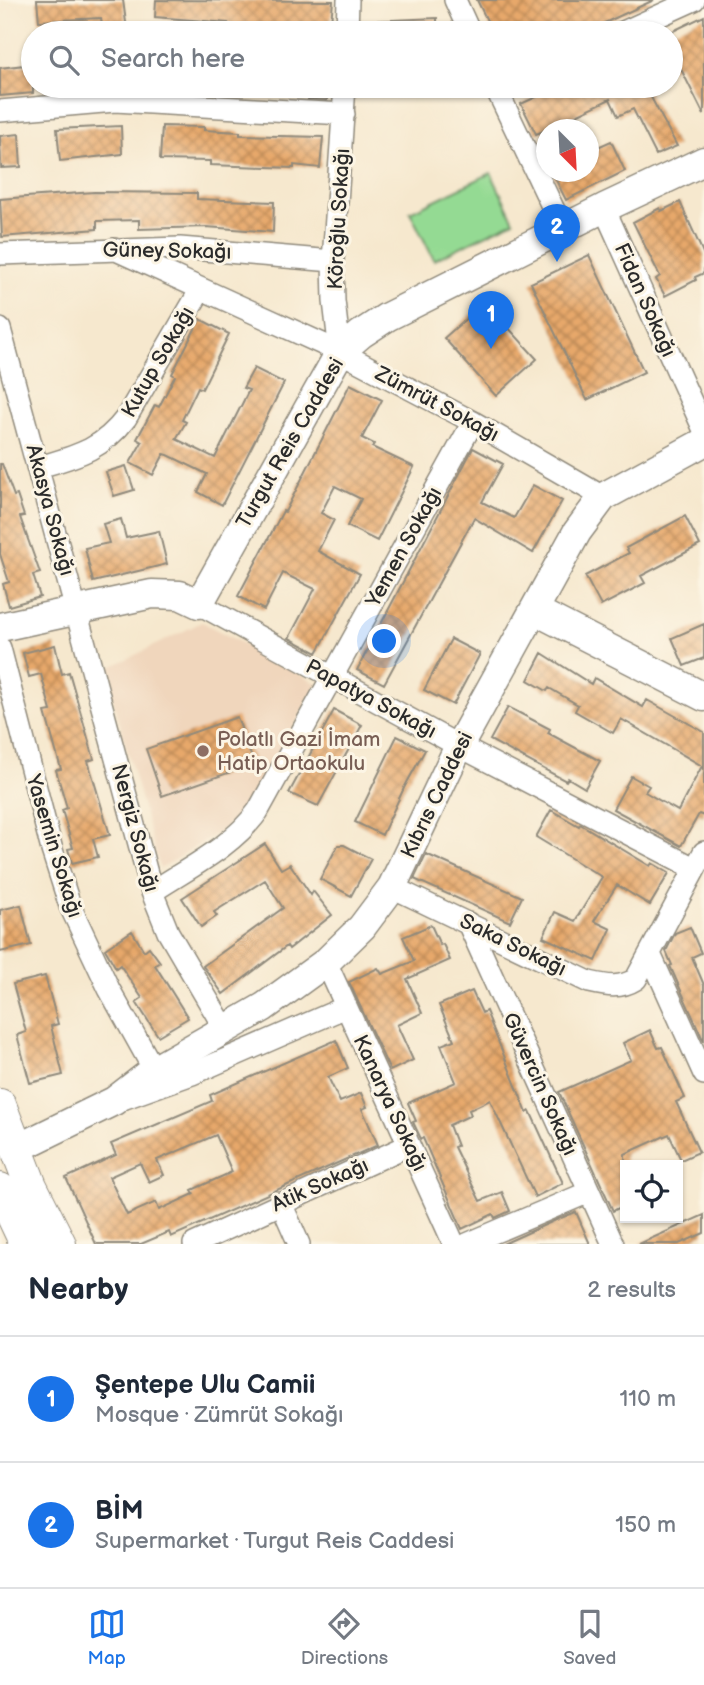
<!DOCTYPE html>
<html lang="en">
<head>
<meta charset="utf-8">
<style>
  :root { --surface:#fff; --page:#f2f2f3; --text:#1f2937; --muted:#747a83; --line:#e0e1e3; --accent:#1a73e8 }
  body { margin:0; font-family:"Balsamiq Sans",sans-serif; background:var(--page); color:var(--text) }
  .controls { position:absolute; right:21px; bottom:21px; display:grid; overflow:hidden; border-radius:0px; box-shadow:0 2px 5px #0004 }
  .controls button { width:63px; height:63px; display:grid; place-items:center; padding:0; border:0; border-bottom:2px solid var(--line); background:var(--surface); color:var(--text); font:35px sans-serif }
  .compass { position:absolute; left:536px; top:119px; width:63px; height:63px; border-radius:50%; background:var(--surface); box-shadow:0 2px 5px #0004; rotate:156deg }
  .you { position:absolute; left:385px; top:642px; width:24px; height:24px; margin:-18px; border:5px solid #fff; border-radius:50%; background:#1a73e8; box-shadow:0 0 0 10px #1a73e833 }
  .badge { display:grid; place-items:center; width:46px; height:46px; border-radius:50%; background:var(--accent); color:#fff; font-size:23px; font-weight:700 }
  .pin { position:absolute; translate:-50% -58px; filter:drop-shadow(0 2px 4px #0008) }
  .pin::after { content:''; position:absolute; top:37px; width:24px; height:21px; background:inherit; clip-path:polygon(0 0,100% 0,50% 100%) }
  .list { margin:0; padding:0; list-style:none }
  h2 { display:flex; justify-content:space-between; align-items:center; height:91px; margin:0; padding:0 28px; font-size:30px }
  h2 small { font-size:23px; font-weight:400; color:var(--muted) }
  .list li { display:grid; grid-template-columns:46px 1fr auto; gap:21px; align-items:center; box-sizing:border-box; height:126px; padding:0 28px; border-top:2px solid var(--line) }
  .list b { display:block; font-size:26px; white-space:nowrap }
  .list p { margin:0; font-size:23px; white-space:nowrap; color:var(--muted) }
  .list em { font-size:23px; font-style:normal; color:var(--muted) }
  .icon { flex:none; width:38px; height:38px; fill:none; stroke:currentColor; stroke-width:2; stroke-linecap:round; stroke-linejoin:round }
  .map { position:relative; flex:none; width:704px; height:1244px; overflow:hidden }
  .search { position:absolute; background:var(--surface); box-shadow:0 2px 5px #0004; left:21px; right:21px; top:21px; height:77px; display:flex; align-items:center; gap:18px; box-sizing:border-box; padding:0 24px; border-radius:38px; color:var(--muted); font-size:26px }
  .sheet { height:343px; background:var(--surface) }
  nav { display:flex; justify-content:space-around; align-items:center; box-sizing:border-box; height:98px; border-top:2px solid var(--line); background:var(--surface); font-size:19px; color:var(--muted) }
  nav a { display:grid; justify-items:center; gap:4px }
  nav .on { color:var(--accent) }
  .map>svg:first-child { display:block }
  .built { fill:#f0d6bc }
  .green { fill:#94da93; stroke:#60825f; stroke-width:2 }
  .building { fill:url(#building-cross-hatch); fill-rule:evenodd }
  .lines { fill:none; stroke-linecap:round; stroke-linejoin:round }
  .street-casing { stroke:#908a7c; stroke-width:24 }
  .secondary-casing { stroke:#908a7c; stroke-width:31 }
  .primary-casing { stroke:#908a7c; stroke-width:34 }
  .street { stroke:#fff; stroke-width:21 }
  .secondary { stroke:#fff; stroke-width:28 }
  .primary { stroke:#fff; stroke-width:32 }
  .education-dot { fill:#8d6e63; stroke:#fcf5e5; stroke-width:2.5 }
  .labels { text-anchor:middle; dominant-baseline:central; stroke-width:6; stroke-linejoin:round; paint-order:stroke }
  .street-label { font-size:21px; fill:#2b2b2b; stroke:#fcf5e5 }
  .education-label { font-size:21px; fill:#785e54; stroke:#fcf5e5; text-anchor:start }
</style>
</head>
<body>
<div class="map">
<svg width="704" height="1244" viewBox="0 0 704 1244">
  <defs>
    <pattern id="building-cross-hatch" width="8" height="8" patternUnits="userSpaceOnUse" patternTransform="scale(1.75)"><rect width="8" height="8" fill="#e7a86a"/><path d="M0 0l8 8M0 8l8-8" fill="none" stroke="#bb8957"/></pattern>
  </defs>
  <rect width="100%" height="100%" fill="#fcf5e5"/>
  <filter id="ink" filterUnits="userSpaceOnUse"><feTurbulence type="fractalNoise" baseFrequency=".0143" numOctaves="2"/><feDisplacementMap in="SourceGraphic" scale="14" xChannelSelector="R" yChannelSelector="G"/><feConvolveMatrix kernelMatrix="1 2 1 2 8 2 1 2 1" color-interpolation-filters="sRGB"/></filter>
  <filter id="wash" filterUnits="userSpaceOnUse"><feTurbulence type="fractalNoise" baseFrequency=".00686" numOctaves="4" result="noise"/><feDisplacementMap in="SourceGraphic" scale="28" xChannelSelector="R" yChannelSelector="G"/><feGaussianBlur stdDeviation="1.57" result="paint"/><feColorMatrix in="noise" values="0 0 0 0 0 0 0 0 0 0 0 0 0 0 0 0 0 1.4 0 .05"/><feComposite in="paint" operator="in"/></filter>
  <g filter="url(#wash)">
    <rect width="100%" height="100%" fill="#f6e8ce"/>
    <!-- built -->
    <path class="built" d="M202,622L318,684L240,819L160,869L105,670Z"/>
    <!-- green -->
    <path class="green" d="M491,173L514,221L434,260L410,212Z"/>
    <g id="blocks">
      <!-- building -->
      <path class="building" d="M37,0H123L127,30L103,33L101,18L39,21Z
        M156,0L333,1L330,33H309V30L270,29L227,25L228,23L155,17Z
        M477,0H654L583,33H493Z
        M704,16V115L679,65L671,69V32Z
        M437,18V33H370V21Z
        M33,64V93L0,96V68Z
        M308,86H328L327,100L308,99Z
        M560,86H645L677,146L656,155L633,109L618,116L610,99L574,116L580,130H546L536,134L521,104Z
        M121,126L122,154L60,161L57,129Z
        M162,126L204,127V130L240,132V135L323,137L320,168L294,165V168L237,166L210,165V161L160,160Z
        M19,134L21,167L1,168L0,136Z
        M611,141L625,171L566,200L552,172H589V151Z
        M94,192L197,193V199L274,202L273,232L206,227L139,229V220L97,221V229L2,237L0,199Z
        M680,202L704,255V273L695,277L696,280L665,296L656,279L660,276L633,222L660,208L661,211Z
        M589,255L644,372L587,400L531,283Z
        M485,302L537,359L496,396L444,338Z
        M200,319L229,334L202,389L198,387L182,420L186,422L176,439L215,458L249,390L243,388L254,368L284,383L222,505L198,492L207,474L168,455L164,454L153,475L130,463L142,442L137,439L155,405L159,407L175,376L172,374Z
        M350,384L382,400L362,438L374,444L372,447L414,467L377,541L347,526L361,499L335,486L321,513L334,520L318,551L360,574L317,653L289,638L315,589L283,573L264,610L238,596L283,511L285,512Z
        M473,448L503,464L482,502L514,518L533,485L562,501L533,553L474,518L384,684L357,670Z
        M0,464H2L14,496L17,495L24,516L20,517L40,573L33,575L40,597L9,606L3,584L9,582L0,554Z
        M126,466L134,490L114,496L106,472Z
        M685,516L700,545L641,576L645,583L601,606L585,576L629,553L626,548Z
        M121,519L126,538L159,531L167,564L93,582L85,548L109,543L103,524Z
        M704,624V658L684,666L672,638Z
        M451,639L480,654L453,705L424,690Z
        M55,645L62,674L69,672L94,759L88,761L110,835L93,839L98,857L72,863L68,849L73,848L62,810L67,808L56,770L61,769L45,712L51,711L41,674L29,677L23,653Z
        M542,653L591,684L594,678L643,707L647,700L704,732V816L699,814L681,846L613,809L631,776L649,786L645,792L678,811L702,766L621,719L613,733L575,711L578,705L549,688L547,691L528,680Z
        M508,707L550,729L548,733L600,761L585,788L568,778L566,781L490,740Z
        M334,710L362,725L318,806L289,793Z
        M237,717L254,764L162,796L146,749Z
        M397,736L425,750L404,788L382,835L355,822Z
        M551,810L579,826L580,824L650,866L652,863L669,873L650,905L617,885L594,921L611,929L596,961L543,937L555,912L575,921L602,877L536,837Z
        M265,844L281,869L290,864L311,895L313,891L332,915L289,949L287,946L223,994L203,966L283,908L265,880L214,912L217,916L201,927L182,898Z
        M338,845H344L371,859L351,896L320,879Z
        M426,854L522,897L510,922L414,879Z
        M21,905L31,945L0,952V910Z
        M431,925L440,945L443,944L450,960L407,979L422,1013L397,1025L413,1060L390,1071L349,982L378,968L382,974L414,961L403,937Z
        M690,927L701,953L692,957L704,985V1042L670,966L672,965L666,951L675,933Z
        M132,931L144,951L149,947L160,962L155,965L188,1018L158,1036L136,1002L142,998L120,965L116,968L105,949Z
        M45,976L58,1024L51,1026L63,1075L30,1083L17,1035L26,1032L13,984Z
        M472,991L482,1013L486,1011L527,1113L530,1111L563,1183L535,1197L490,1100L469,1110L471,1115L449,1125L457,1146L454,1147L480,1201L502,1192L510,1211L495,1218L493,1214L462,1229L423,1138L421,1139L413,1122L416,1121L408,1103L456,1082L441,1045L454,1040L439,1005Z
        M650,1030L658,1048L662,1047L685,1098L676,1102L699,1152L681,1160L669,1134L625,1154V1205L613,1211L559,1092L631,1060L623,1043Z
        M336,1040L348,1068L328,1077L340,1102L361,1093L367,1107L362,1109L378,1145L171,1237L169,1232L141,1244H96L66,1178L116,1155L111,1144L212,1101L210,1095ZM216,1135L232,1172L192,1190L194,1194L159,1210L156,1202L127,1215L109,1177L140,1163L149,1182L164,1175L157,1160Z
        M576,1212L590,1244H503L556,1220Z
        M704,1215V1233L679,1244H639Z"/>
    </g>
  </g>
  <g filter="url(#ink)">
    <use href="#blocks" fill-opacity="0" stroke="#908a7c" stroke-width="2"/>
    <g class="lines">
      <!-- street casing -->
      <g class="street-casing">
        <path id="street" d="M455,0L470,33
          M347,33L348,0
          M621,33L694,0
          M495,86L563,229
          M0,111L115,101L344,114
          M604,208L704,430
          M114,249L340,352L473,422L603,497
          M0,254L180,248L333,261
          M0,329L152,892L168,932L226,1031
          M340,352L334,301L333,261L345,86
          M39,467C76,456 102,450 126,418L201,289
          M199,604L459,746L694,868
          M0,648L52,850L70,906L109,989L154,1070
          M392,887L589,982C607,986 620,989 636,979L704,852
          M152,892C188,868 232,847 258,811L473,422
          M468,923L613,1244
          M650,954L704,1074
          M326,962L454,1244
          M125,1098L192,1074L346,1007
          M281,1203L299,1244
          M194,1244L409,1145
          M467,1244L589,1192"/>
      </g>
      <!-- secondary casing -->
      <g class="secondary-casing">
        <path id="secondary" d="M534,610L704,697
          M0,627L152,594L180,595L199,604L340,352L361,334L387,317L604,208L704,161
          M16,1149L114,1101L154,1070L264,1007L326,962L362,927L392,887L459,746L577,532L603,497L704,442"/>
      </g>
      <!-- primary casing -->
      <g class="primary-casing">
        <path id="primary" d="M0,1105L31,1186L60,1244
          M0,1189L26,1244"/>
      </g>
      <!-- street -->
      <use href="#street" class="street"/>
      <!-- secondary -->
      <use href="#secondary" class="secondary"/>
      <!-- primary -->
      <use href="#primary" class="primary"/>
    </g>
  </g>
  <!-- markers -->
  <circle class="education-dot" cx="203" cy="751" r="7"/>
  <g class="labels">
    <!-- street labels -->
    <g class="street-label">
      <text transform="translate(339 219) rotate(-87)">Köroğlu Sokağı</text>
      <text transform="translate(167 251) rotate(1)">Güney Sokağı</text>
      <text transform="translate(645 300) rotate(66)">Fidan Sokağı</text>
      <text transform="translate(158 362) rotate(-60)">Kutup Sokağı</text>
      <text transform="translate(437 404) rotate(28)">Zümrüt Sokağı</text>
      <text transform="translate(290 443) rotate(-60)">Turgut Reis Caddesi</text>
      <text transform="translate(50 510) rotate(75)">Akasya Sokağı</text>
      <text transform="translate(404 547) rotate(-61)">Yemen Sokağı</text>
      <text transform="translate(371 699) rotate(28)">Papatya Sokağı</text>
      <text transform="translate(437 795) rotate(-64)">Kıbrıs Caddesi</text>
      <text transform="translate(135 828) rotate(75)">Nergiz Sokağı</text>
      <text transform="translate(54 846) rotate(73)">Yasemin Sokağı</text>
      <text transform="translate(513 945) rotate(26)">Saka Sokağı</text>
      <text transform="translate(540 1084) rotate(66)">Güvercin Sokağı</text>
      <text transform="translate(390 1103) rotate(65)">Kanarya Sokağı</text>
      <text transform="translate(320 1185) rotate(-24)">Atik Sokağı</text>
    </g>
    <!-- education labels -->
    <g class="education-label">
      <text x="217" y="739">Polatlı Gazi İmam<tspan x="217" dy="24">Hatip Ortaokulu</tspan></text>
    </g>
  </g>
</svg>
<div class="controls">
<button><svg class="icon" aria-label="locate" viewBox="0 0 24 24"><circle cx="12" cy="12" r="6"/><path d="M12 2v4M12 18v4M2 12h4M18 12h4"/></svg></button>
</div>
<svg class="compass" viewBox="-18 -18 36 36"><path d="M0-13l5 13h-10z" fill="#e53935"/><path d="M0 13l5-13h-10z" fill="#747a83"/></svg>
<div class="you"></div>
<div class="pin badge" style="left:491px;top:349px">1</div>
<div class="pin badge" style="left:557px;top:262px">2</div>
<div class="search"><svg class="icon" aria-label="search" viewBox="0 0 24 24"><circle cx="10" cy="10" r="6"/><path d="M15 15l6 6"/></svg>Search here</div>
</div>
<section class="sheet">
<h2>Nearby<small>2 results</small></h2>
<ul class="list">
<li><span class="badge">1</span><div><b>Şentepe Ulu Camii</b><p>Mosque · Zümrüt Sokağı</p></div><em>110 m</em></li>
<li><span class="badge">2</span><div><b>BİM</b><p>Supermarket · Turgut Reis Caddesi</p></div><em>150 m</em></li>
</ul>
</section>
<nav>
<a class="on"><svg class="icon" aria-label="map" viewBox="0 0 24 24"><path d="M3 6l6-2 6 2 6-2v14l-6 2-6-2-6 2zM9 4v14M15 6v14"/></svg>Map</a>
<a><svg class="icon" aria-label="directions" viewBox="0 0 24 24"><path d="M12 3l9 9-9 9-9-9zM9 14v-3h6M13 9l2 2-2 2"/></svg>Directions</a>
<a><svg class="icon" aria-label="saved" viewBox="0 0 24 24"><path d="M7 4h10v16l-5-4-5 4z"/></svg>Saved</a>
</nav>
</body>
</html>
